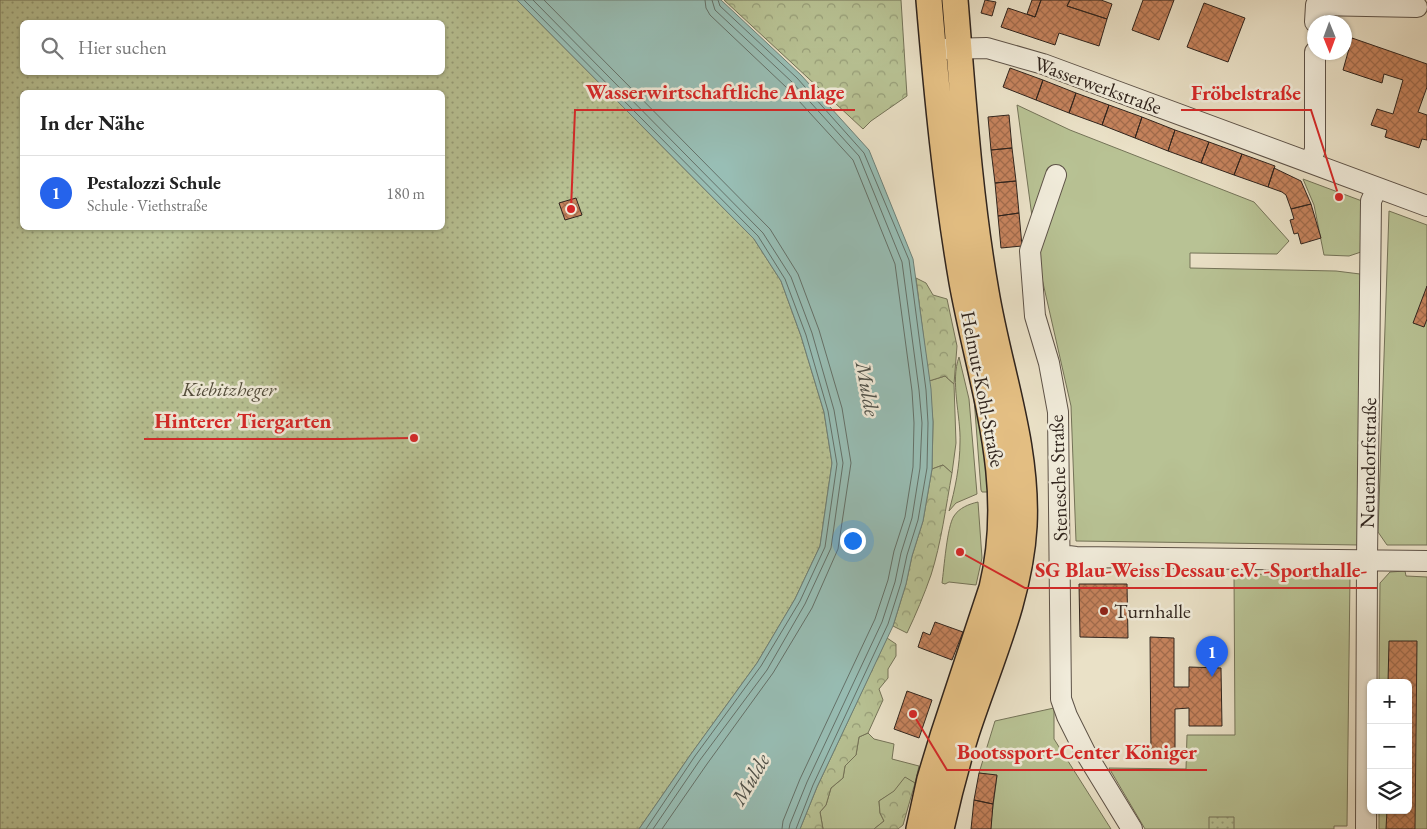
<!DOCTYPE html>
<html lang="de">
<head>
<meta charset="utf-8">
<style>
  :root { --surface:#fff; --page:#f2f2f2; --text:#222; --muted:#767676; --line:#e0e0e0; --accent:#2563eb }
  body { margin:0; font-family:"EB Garamond",serif; background:var(--page); color:var(--text) }
  .controls { position:absolute; right:15px; bottom:15px; display:grid; overflow:hidden; border-radius:8px; box-shadow:0 1px 4px #0004 }
  .controls button { width:45px; height:45px; display:grid; place-items:center; padding:0; border:0; border-bottom:1px solid var(--line); background:var(--surface); color:var(--text); font:25px sans-serif }
  .compass { position:absolute; left:1307px; top:15px; width:45px; height:45px; border-radius:50%; background:var(--surface); box-shadow:0 1px 4px #0004; rotate:179deg }
  .you { position:absolute; left:852px; top:540px; width:18px; height:18px; margin:-12px; border:4px solid #fff; border-radius:50%; background:#1a73e8; box-shadow:0 0 0 8px #1a73e833 }
  .badge { display:grid; place-items:center; width:32px; height:32px; border-radius:50%; background:var(--accent); color:#fff; font-size:16px; font-weight:700 }
  .pin { position:absolute; translate:-50% -41px; filter:drop-shadow(0 1px 2px #0008) }
  .pin::after { content:''; position:absolute; top:26px; width:18px; height:15px; background:inherit; clip-path:polygon(0 0,100% 0,50% 100%) }
  .list { margin:0; padding:0; list-style:none }
  h2 { display:flex; justify-content:space-between; align-items:center; height:65px; margin:0; padding:0 20px; font-size:21px }
  h2 small { font-size:16px; font-weight:400; color:var(--muted) }
  .list li { display:grid; grid-template-columns:32px 1fr auto; gap:15px; align-items:center; box-sizing:border-box; height:75px; padding:0 20px; border-top:1px solid var(--line) }
  .list b { display:block; font-size:19px; white-space:nowrap }
  .list p { margin:0; font-size:16px; white-space:nowrap; color:var(--muted) }
  .list em { font-size:16px; font-style:normal; color:var(--muted) }
  .icon { flex:none; width:28px; height:28px; fill:none; stroke:currentColor; stroke-width:2; stroke-linecap:round; stroke-linejoin:round }
  .map { position:relative; flex:none; width:1427px; height:829px; overflow:hidden }
  .search { position:absolute; background:var(--surface); box-shadow:0 1px 4px #0004; left:20px; top:20px; width:425px; height:55px; display:flex; align-items:center; gap:12px; box-sizing:border-box; padding:0 18px; border-radius:8px; color:var(--muted); font-size:19px }
  .panel { position:absolute; background:var(--surface); box-shadow:0 1px 4px #0004; left:20px; top:90px; width:425px; height:140px; border-radius:8px }
  .map>svg:first-child { display:block }
  .grass { fill:#b8c294; stroke:#747358 }
  .forest { fill:url(#forest-crowns); stroke:#747358 }
  .park { fill:url(#park-dots); stroke:#747358; fill-rule:evenodd }
  .water { fill:#98beb5; stroke:#6e8078 }
  .lines { fill:none; stroke-linecap:round; stroke-linejoin:round }
  .shore { stroke:#647169; stroke-width:1 }
  .building { fill:url(#building-cross-hatch); stroke:#30241d }
  .minor-casing { stroke:#5e5348; stroke-width:22 }
  .major-casing { stroke:#30241d; stroke-width:28 }
  .minor { stroke:#f1ecdb; stroke-width:20 }
  .major { stroke:#e5c084; stroke-width:25 }
  .poi-dot { fill:#8f2418; stroke:#f1ecdb; stroke-width:2 }
  .labels { text-anchor:middle; dominant-baseline:central; stroke-width:5; stroke-linejoin:round; paint-order:stroke }
  .street-label { font-size:20px; fill:#30241d; stroke:#f1ecdb }
  .park-label { font-size:20px; font-style:italic; fill:#524c3b; stroke:#f1ecdb }
  .poi-label { font-size:20px; fill:#30241d; stroke:#f1ecdb; text-anchor:start }
  .water-label { font-size:21px; font-style:italic; fill:#4f524b; stroke:#f1ecdb }
  .leader { fill:none; stroke:#d62828; stroke-width:2 }
  .callout-dot { fill:#d62828; stroke:#f1ecdb; stroke-width:2 }
  .callout-label { font-size:21px; text-anchor:middle; font-weight:bold; fill:#d62828; stroke:#f1ecdb; stroke-width:5; stroke-linejoin:round; paint-order:stroke }
</style>
</head>
<body>
<div class="map">
<svg width="1427" height="829" viewBox="0 0 1427 829">
  <defs>
    <pattern id="forest-crowns" width="20" height="18" patternUnits="userSpaceOnUse" patternTransform="scale(1.25)"><rect width="20" height="18" fill="#b8c294"/><path d="M2 6a3 3 0 1 1 6 0M12 15a3 3 0 1 1 6 0" fill="none" stroke="#969d78"/></pattern>
    <pattern id="park-dots" width="8" height="8" patternUnits="userSpaceOnUse" patternTransform="scale(1.25)"><rect width="8" height="8" fill="#b8c294"/><path d="M2 2h.1M6 6h.1" fill="none" stroke="#969d78" stroke-width="1.8" stroke-linecap="round"/></pattern>
    <pattern id="building-cross-hatch" width="8" height="8" patternUnits="userSpaceOnUse" patternTransform="scale(1.25)"><rect width="8" height="8" fill="#c6835d"/><path d="M0 0l8 8M0 8l8-8" fill="none" stroke="#a16b4c"/></pattern>
  </defs>
  <rect width="100%" height="100%" fill="#eae1c7"/>
  <filter id="stains"><feTurbulence type="fractalNoise" baseFrequency=".004" numOctaves="4"/><feColorMatrix values="0 0 0 0 .2 0 0 0 0 .09 0 0 0 0 .02 0 0 0 .5 -.17"/></filter>
  <radialGradient id="worn" r=".72"><stop offset=".6" stop-color="#630" stop-opacity="0"/><stop offset="1" stop-color="#630" stop-opacity=".3"/></radialGradient>
  <!-- grass -->
  <path class="grass" d="M1017,105L1070,130L1254,202L1289,241L1277,254L1190,253V268L1336,271L1360,274V545L1076,541L1071,406L1038,261Z
    M1303,179L1362,201L1361,252L1349,256L1324,255L1314,205Z
    M1389,211L1427,225V545H1387L1378,532Z
    M959,357L969,399L977,494L956,503L949,511C955,490 960,465 960,442C961,417 950,381 959,357Z
    M945,376L954,384L956,443L952,473L943,465L932,469L933,422L929,381Z
    M974,398L986,460L988,492H982L981,490Z
    M978,502L982,558L976,585L949,582L945,584L942,583C944,569 947,526 954,516C959,508 969,504 978,502Z
    M1405,571L1406,576L1427,577V829H1379V810H1408V683H1379L1380,583L1390,572Z
    M1234,574L1350,575L1347,826H1334V829H1145L1109,768L1186,769L1187,735H1235Z
    M1054,708V739L1111,829H990L997,776L979,773L995,721Z
    M868,733L874,739L894,744L892,759L919,766L915,783L905,778L895,791L879,801L880,813L884,821L874,829H823L820,812L826,805L831,788L843,778L845,766L856,755L859,737Z"/>
  <!-- forest -->
  <path class="forest" d="M724,0H901L907,96L871,121L863,129Z
    M916,278L926,283L933,295L947,299L957,346L954,384L945,376L929,381Z
    M943,465L952,473C946,506 941,544 931,575C924,595 916,614 907,633L893,626L906,584L912,556L923,521L932,469Z
    M887,638L896,644V656L888,669V678L879,689L883,700L868,733L859,737L856,755L845,766L843,778L831,788L826,805L820,812L823,829H800L817,787Z
    M905,777L915,783L903,825L898,829H874L884,821L880,813L879,801L894,791Z"/>
  <!-- park -->
  <path class="park" d="M0,0H517L754,239L781,281L801,336L824,412L832,463L820,546L795,599L757,663L691,754L639,829H0ZM22,22H442V72H22ZM22,92H442V228H22Z
    M1209,817H1234V829H1209Z"/>
  <!-- water -->
  <path class="water" d="M517,0H721L801,75L869,150L913,259L931,389L933,422L932,469L923,521L912,556L906,584L893,626L817,787L800,829H639L691,754L757,663L795,599L820,546L832,463L824,412L801,336L781,281L754,239Z"/>
  <g class="lines">
    <!-- shore -->
    <path class="shore" d="M524,0L758,236L785,279L806,335L828,411L837,464L825,547L800,601L761,666L695,756L646,829
      M533,0L763,233L791,277L812,333L834,410L843,463L831,548L805,604L767,670L700,760L653,829
      M544,0L770,229L798,274L819,330L842,408L851,463L838,549L812,608L773,673L707,764L662,829
      M705,0L706,8L710,15L787,88L853,160L895,264L912,391L914,423L913,467L905,517L894,551L888,580L875,619L800,779L783,821L782,829
      M712,0L715,10L792,82L859,156L902,262L919,390L922,423L920,468L912,518L901,553L895,582L882,622L807,782L790,824L789,829
      M718,0L720,6L797,78L864,153L909,260L926,390L928,423L927,468L918,520L907,555L901,583L888,624L813,785L796,829"/>
  </g>
  <!-- building -->
  <path class="building" d="M985,0L996,2L992,16L981,13Z
    M1032,0H1041L1035,17L1027,14Z
    M1041,0H1070L1067,6L1107,19L1099,46L1059,33L1055,45L1001,27L1008,8L1035,17Z
    M1070,0H1101L1112,4L1107,19L1067,6Z
    M1143,0H1174L1159,40L1132,30Z
    M1204,3L1245,18L1228,62L1187,47Z
    M1352,38L1427,64V87L1418,112L1427,115V140L1422,139L1419,148L1385,137L1387,130L1371,125L1377,109L1393,114L1403,80L1384,74L1382,83L1343,70Z
    M1010,68L1043,80L1036,100L1003,87Z
    M1043,80L1076,93L1069,113L1036,100Z
    M1076,93L1109,105L1102,125L1069,113Z
    M1109,105L1142,117L1135,138L1102,125Z
    M1009,115L1012,148L991,150L988,117Z
    M1142,117L1175,130L1168,151L1135,138Z
    M1175,130L1209,142L1201,163L1168,151Z
    M1209,142L1242,154L1234,175L1201,163Z
    M1012,148L1016,181L995,183L991,150Z
    M1242,154L1275,166L1268,187L1234,175Z
    M1274,168L1301,181L1311,204L1291,209L1286,195L1282,192L1268,187Z
    M1016,181L1019,213L998,216L995,183Z
    M576,198L582,215L565,220L559,203Z
    M1311,204L1321,238L1301,244L1298,233L1294,234L1290,220L1294,219L1291,209Z
    M1019,213L1022,246L1001,248L998,216Z
    M1427,286V319L1424,327L1413,323Z
    M1079,584H1127L1128,638L1080,637Z
    M935,622L963,632L952,660L918,647L923,632L930,635Z
    M1150,637L1174,638V687H1189V667L1221,668L1222,726H1189V708L1175,709V759H1151Z
    M1389,641H1417L1415,829H1386L1387,810H1408V683H1388Z
    M907,691L932,700L919,738L894,729Z
    M979,773L997,775L993,804L974,800Z
    M974,800L993,804L991,829H971Z"/>
  <g class="lines">
    <!-- minor casing -->
    <g class="minor-casing">
      <path id="minor" d="M1315,22L1316,5L1417,7
        M944,49L987,48L1043,64L1427,206
        M1310,162L1315,150V52
        M1056,175L1030,251L1035,316L1049,363L1058,412L1061,699L1067,716L1085,752L1132,829
        M1060,555L1076,557L1427,561
        M1366,829L1367,560L1371,201L1377,188"/>
    </g>
    <!-- major casing -->
    <g class="major-casing">
      <path id="major" d="M919,829L930,779L943,736L992,588C1018,480 981,387 962,282C946,189 937,95 929,0
        M941,829C948,797 956,766 966,734C988,666 1020,599 1024,526C1028,445 999,370 986,292C969,195 963,97 955,0"/>
    </g>
    <!-- minor -->
    <use href="#minor" class="minor"/>
    <!-- major -->
    <use href="#major" class="major"/>
  </g>
  <!-- markers -->
  <circle class="poi-dot" cx="1104" cy="611" r="5"/>
  <g class="labels">
    <!-- street labels -->
    <g class="street-label">
      <text transform="translate(1098 85) rotate(20)">Wasserwerkstraße</text>
      <text transform="translate(983 389) rotate(79)">Helmut-Kohl-Straße</text>
      <text transform="translate(1368 463) rotate(-89)">Neuendorfstraße</text>
      <text transform="translate(1058 478) rotate(-92)">Stenesche Straße</text>
    </g>
    <!-- park labels -->
    <g class="park-label">
      <text x="229" y="389">Kiebitzheger</text>
    </g>
    <!-- poi labels -->
    <g class="poi-label">
      <text x="1114" y="611">Turnhalle</text>
    </g>
    <!-- water labels -->
    <g class="water-label">
      <text transform="translate(868 389) rotate(80)">Mulde</text>
      <text transform="translate(750 779) rotate(-60)">Mulde</text>
    </g>
  </g>
  <!-- callouts -->
  <path class="leader" d="M571 209L575 110H855M1339 197L1311 110H1181M414 438L341 439H144M960 552L1025 588H1377M913 714L947 770H1207"/>
  <g class="callout-dot">
    <circle cx="571" cy="209" r="5"/>
    <circle cx="1339" cy="197" r="5"/>
    <circle cx="414" cy="438" r="5"/>
    <circle cx="960" cy="552" r="5"/>
    <circle cx="913" cy="714" r="5"/>
  </g>
  <g class="callout-label">
    <text x="715" y="99">Wasserwirtschaftliche Anlage</text>
    <text x="1246" y="100">Fröbelstraße</text>
    <text x="243" y="428">Hinterer Tiergarten</text>
    <text x="1201" y="577">SG Blau-Weiss Dessau e.V. -Sporthalle-</text>
    <text x="1077" y="759">Bootssport-Center Königer</text>
  </g>
  <rect width="100%" height="100%" filter="url(#stains)"/>
  <rect width="100%" height="100%" fill="url(#worn)"/>
</svg>
<div class="controls">
<button>+</button>
<button>−</button>
<button><svg class="icon" aria-label="layers" viewBox="0 0 24 24"><path d="M12 4l9 5-9 5-9-5zM3 14l9 5 9-5"/></svg></button>
</div>
<svg class="compass" viewBox="-18 -18 36 36"><path d="M0-13l5 13h-10z" fill="#e53935"/><path d="M0 13l5-13h-10z" fill="#767676"/></svg>
<div class="you"></div>
<div class="pin badge" style="left:1212px;top:677px">1</div>
<div class="search"><svg class="icon" aria-label="search" viewBox="0 0 24 24"><circle cx="10" cy="10" r="6"/><path d="M15 15l6 6"/></svg>Hier suchen</div>
<section class="panel">
<h2>In der Nähe<small></small></h2>
<ul class="list">
<li><span class="badge">1</span><div><b>Pestalozzi Schule</b><p>Schule · Viethstraße</p></div><em>180 m</em></li>
</ul>
</section>
</div>
</body>
</html>
